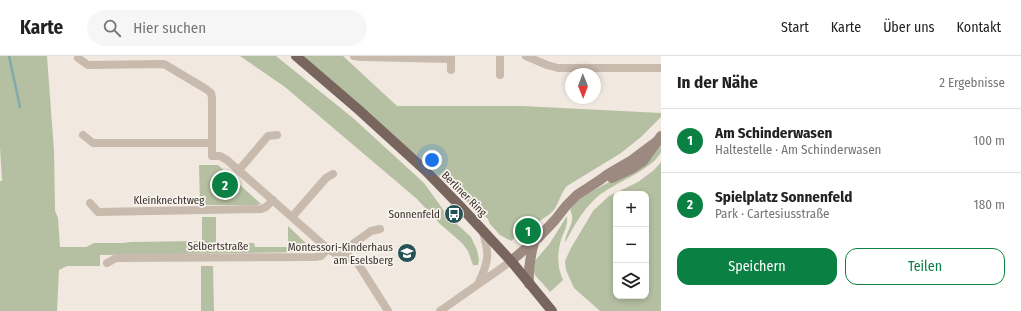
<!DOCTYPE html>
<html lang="de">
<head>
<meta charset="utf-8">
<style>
  :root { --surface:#fff; --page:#f6f6f6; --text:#222; --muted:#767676; --line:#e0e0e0; --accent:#0b8043 }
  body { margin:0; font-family:"Fira Sans Condensed",sans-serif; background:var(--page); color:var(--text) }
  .controls { position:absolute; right:12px; bottom:12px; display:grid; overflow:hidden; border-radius:8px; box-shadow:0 2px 6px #0003 }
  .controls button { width:36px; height:36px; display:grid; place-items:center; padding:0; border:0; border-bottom:1px solid var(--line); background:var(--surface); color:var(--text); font:20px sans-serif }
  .compass { position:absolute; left:565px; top:12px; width:36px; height:36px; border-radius:50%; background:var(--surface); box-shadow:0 2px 6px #0003; rotate:179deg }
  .you { position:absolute; left:432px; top:104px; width:14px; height:14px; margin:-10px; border:3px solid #fff; border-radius:50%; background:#1a73e8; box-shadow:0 0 0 6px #1a73e833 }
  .badge { display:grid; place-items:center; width:26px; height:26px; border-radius:50%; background:var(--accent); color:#fff; font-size:13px; font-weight:700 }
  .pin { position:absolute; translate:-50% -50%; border:2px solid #fff; box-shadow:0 1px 4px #0006 }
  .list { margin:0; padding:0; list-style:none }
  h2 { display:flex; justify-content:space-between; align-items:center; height:52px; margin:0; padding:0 16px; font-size:17px }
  h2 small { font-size:13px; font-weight:400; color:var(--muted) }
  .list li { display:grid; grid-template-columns:26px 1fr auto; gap:12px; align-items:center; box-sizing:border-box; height:64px; padding:0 16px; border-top:1px solid var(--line) }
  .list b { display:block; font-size:15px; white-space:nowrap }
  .list p { margin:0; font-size:13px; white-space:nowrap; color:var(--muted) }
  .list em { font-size:13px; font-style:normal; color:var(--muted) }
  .actions { display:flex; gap:8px; padding:12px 16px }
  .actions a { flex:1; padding:9px 0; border:1px solid var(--accent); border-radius:12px; text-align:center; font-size:14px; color:var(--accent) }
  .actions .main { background:var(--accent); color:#fff }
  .icon { flex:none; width:22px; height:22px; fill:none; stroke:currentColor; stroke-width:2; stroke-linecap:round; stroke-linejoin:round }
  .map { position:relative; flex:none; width:661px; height:255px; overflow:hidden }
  header { display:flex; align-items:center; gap:24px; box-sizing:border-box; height:56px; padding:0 20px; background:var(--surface); border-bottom:1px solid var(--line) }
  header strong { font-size:19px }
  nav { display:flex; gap:22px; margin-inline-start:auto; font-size:14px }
  .search { width:280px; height:36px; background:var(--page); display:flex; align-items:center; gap:10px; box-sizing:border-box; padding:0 14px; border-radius:22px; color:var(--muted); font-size:15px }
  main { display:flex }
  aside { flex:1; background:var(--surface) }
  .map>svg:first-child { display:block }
  .green { fill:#b5bfa1; fill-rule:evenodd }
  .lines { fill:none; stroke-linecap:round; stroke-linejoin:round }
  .stream { stroke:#82aaab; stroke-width:2.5 }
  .street { stroke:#c8baad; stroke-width:8 }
  .secondary { stroke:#9c897f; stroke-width:10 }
  .primary { stroke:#78665e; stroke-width:10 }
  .labels { text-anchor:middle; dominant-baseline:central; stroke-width:3.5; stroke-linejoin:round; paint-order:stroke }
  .street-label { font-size:11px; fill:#372f2b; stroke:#f9f3ed }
  .poi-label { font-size:11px; fill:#372f2b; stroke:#f9f3ed; text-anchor:end }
</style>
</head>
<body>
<header>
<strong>Karte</strong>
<div class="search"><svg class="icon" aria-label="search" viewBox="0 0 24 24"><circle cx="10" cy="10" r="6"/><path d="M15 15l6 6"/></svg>Hier suchen</div>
<nav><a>Start</a><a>Karte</a><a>Über uns</a><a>Kontakt</a></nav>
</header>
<main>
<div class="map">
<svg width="661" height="255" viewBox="0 0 661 255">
  <rect width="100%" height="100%" fill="#f1e9e0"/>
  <!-- green -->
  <path class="green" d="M0,0H47L54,95L55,155L58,162L60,191H86L94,187H123L131,186L202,185V161H216V188L254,187L255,191H288V170L313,194L309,196L100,199V210H67L59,214L57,255H0V125H2L0,91Z
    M240,0H276L353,62L424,127L447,159L471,181L477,194L479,204L478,209H473L468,195L462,187L440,168L417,143L285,31Z
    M303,0H343L397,50H522L661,57V61L641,81L621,97L567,130C560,138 559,148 553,155C544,164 531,169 521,177C517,179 515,182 511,185L500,179L490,168L488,163L475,151L467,146L370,57Z
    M661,87C661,90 661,94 661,96C653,114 611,128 596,142C583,154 573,171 565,187C565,175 577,166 570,154C580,140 595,134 609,126C627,115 644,99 661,87Z
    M661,106V255H600L574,232L566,214L565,205L571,192L593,155L609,140L638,126L654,114ZM616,138H646V240H616Z
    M199,109H218L261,148L257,149H200Z
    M567,160C568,169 564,176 561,184C557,198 557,211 563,224L550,236L535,219L533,212L534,206L550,187Z
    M201,210H213L214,255H201Z"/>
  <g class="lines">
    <!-- stream -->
    <path class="stream" d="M9,0L20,51"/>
    <!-- street -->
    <path class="street" d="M354,0L361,1L451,3
      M451,0V14
      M526,0L547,9L558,12H661
      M78,2L88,9L164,8L206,33L211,37L212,42V87
      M500,19V0
      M83,79L93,87H212V100H220L227,104L328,193L337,199L347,201L357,206L388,255
      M239,114L268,80L277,79
      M90,147L98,156L261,153L266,151L273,144
      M292,161L326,122L333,118
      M347,201L350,190L371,175L380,173
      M107,207L116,202L315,201L321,200L328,193
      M478,228C489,206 490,197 482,174
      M440,255L500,213L511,205"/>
    <!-- secondary -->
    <path class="secondary" d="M612,122L631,113L643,105L661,80
      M511,205L538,182L555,164L566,150L577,139L600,124L608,118L632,104L656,86
      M529,228C528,213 530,201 534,187"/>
    <!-- primary -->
    <path class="primary" d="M296,0L359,54L426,115L460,150L511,205L552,255"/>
  </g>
  <!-- icons -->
  <defs>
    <g id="bus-disc" transform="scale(1)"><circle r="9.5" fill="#245255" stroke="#f9f3ed"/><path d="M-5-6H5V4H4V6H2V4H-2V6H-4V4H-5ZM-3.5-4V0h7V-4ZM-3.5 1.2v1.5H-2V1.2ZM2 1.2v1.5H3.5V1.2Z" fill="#fff"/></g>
    <g id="school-disc" transform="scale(1)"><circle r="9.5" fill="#245255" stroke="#f9f3ed"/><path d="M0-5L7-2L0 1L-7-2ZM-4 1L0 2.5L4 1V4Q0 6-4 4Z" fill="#fff"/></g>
  </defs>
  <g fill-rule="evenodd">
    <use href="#bus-disc" x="454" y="158"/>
    <use href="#school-disc" x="407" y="197"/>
  </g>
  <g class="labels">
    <!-- street labels -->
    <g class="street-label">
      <text transform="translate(464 138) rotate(45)">Berliner Ring</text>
      <text x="169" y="144">Kleinknechtweg</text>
      <text x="218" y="190">Selbertstraße</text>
    </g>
    <!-- poi labels -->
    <g class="poi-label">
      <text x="440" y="158">Sonnenfeld</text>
      <text x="393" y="191">Montessori-Kinderhaus<tspan x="393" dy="13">am Eselsberg</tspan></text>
    </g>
  </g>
</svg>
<div class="controls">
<button>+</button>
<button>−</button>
<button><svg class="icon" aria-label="layers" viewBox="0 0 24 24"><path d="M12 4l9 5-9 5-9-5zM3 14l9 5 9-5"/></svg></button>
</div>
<svg class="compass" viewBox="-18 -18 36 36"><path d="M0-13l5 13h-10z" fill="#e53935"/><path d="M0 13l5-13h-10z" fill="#767676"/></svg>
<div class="you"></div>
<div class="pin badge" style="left:528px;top:175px">1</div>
<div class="pin badge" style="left:225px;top:129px">2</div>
</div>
<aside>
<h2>In der Nähe<small>2 Ergebnisse</small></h2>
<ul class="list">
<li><span class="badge">1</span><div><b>Am Schinderwasen</b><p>Haltestelle · Am Schinderwasen</p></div><em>100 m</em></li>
<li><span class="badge">2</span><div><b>Spielplatz Sonnenfeld</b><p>Park · Cartesiusstraße</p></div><em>180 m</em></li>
</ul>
<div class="actions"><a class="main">Speichern</a><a>Teilen</a></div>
</aside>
</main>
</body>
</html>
